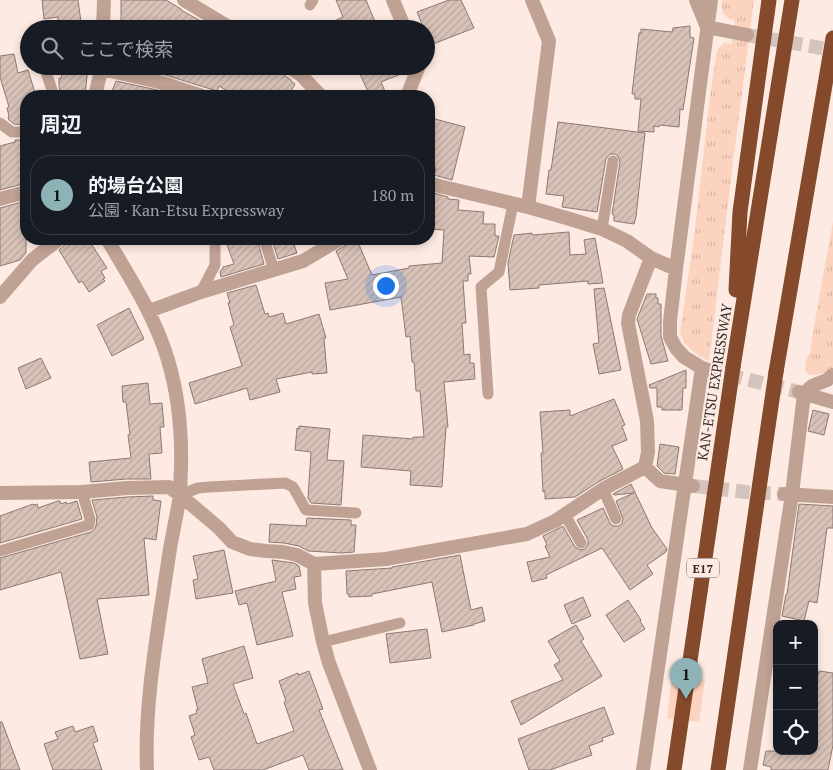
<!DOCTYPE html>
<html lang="ja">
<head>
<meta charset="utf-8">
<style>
  :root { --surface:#171b24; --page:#20242c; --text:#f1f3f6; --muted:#9ea1a6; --line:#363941; --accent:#8eb3b7 }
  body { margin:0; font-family:"PT Serif","Noto Sans JP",serif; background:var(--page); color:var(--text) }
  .controls { position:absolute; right:15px; bottom:15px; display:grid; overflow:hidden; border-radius:10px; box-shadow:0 2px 8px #0003 }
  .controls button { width:45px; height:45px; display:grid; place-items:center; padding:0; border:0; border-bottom:1px solid var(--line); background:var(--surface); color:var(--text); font:25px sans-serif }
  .you { position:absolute; left:385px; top:285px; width:18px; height:18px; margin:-12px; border:4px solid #fff; border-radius:50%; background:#1a73e8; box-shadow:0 0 0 8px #1a73e833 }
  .badge { display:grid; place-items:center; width:32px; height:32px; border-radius:50%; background:var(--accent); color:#111; font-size:16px; font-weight:700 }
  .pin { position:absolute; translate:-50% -41px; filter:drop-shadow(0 1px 2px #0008) }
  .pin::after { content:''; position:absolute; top:26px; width:18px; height:15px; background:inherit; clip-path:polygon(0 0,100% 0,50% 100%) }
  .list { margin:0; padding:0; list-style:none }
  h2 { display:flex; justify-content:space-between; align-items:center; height:65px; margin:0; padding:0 20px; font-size:21px }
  h2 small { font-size:16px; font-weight:400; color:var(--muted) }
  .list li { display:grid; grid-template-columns:32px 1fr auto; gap:15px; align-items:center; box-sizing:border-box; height:80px; margin:0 10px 10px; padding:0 10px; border:1px solid var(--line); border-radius:20px }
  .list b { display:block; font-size:19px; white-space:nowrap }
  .list p { margin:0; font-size:16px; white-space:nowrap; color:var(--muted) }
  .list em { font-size:16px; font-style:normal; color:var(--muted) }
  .icon { flex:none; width:28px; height:28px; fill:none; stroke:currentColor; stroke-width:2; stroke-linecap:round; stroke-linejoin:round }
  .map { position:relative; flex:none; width:833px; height:770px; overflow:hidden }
  .search { position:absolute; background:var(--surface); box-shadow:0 2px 8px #0003; left:20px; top:20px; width:415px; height:55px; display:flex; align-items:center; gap:12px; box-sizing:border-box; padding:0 18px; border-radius:28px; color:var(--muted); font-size:19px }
  .panel { position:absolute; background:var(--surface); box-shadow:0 2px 8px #0003; left:20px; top:90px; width:415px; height:155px; border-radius:20px }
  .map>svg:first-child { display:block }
  .grass { fill:url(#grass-tufts) }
  .park { fill:#fcd3bf }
  .building { fill:url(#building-hatch); stroke:#8d7970 }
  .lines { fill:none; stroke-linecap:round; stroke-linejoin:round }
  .minor-tunnel { stroke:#d4c4bd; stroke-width:14; stroke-dasharray:14 7; stroke-linecap:butt }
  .service { stroke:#c0a294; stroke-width:11 }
  .minor { stroke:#c0a294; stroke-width:14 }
  .tertiary { stroke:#c0a294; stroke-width:14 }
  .motorway { stroke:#844a2b; stroke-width:15 }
  .motorway-bridge { stroke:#844a2b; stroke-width:15 }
  .labels { text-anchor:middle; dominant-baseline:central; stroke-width:4; stroke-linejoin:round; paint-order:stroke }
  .shield { fill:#fdebe3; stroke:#6f645f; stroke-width:1 }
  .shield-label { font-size:12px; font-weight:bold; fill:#322a26 }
  .street-label { font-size:14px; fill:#322a26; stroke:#fdebe3 }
</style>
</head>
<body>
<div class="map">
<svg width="833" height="770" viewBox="0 0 833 770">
  <defs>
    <pattern id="grass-tufts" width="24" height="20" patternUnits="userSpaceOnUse" patternTransform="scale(1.25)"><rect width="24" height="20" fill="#fcd3bf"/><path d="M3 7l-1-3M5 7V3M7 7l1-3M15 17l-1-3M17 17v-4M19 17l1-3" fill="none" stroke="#d8b5a4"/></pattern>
    <pattern id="building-hatch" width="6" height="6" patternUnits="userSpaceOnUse" patternTransform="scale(1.25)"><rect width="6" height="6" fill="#d8c2b8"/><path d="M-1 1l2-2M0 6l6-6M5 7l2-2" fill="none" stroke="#baa79e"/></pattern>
  </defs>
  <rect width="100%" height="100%" fill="#fdebe3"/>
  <!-- grass -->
  <path class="grass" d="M722,0H754L733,162L709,361C695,353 685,349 680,332L694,237L710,96L717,50L724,43L732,44L735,21C723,16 721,13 722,0Z
    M833,221V368C826,374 818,375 809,375L805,371L806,359L810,353L814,326Z"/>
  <!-- park -->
  <path class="park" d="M672,676L705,680L699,722L667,718Z"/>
  <!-- building -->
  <path class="building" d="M42,0H78L81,22L58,25V17L44,19Z
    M121,0H166L181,9V10L215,29H124V23H121Z
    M336,0H366L378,29H316L343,17Z
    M449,0H461L474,28L433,44L431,40H430L426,29H424L417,12Z
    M690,26V37L694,38L683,110L680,109L679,127L659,125V127L654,126V132L638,131L641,99H635V94H632L639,33H641V29L672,32L673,28Z
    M14,54L18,73L28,70L36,96H26V125L14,124L9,120L8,117L9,116L7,108L9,107L0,77V56Z
    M63,66H88L85,96H61L59,86V78L61,79Z
    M129,66H273L281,71L285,74L284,75L291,80V81L295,84L288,96H235L219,86L217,91L162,74Z
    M372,66H409L408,71L381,82L387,96H370L359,72Z
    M116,81L157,90L164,93L163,96H110Z
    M435,119L465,127L452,180L434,175L436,168L429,166V146Z
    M558,122L645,133L636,217L634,224L614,221V215L612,214L620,162L618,156L615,154H610L606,159L597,212L562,207L564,196L546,194L549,170H551Z
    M26,140V183L0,190V146L15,142V140Z
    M430,192L448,197V199L459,200L458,210L484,212L483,224H495V236H499L494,257L469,256L471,274H468V281H463L466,323H462L464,355L470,354V363H474L475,379L444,382L448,427H446L442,487L410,485L411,471L361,467L363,435L413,439V437H424L420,391H416L414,362H412L410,336L406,337L401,297L330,310L325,283L348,279L336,251L346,245L357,240L372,275L409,268V266L442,263L444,230L429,229V198Z
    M26,201V253L20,260L0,266V208Z
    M569,232L570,255L586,254L584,240L595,238L603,283L588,284V281L539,285V288L510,290L508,263L514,235L532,233V235Z
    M68,239H88L107,268L101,271L105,278L103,279L105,281L89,292L82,281L79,283L59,250L67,243Z
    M225,239H257L264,264L221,277L220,272L221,270L223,269V267L234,264Z
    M272,239H292L297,253L278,259Z
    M256,285L265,314L268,313L269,317L283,313L286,324L319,314L326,338H324L327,373L312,374V372L276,379L280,392L250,400L247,388L195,404L189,383L242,366L230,327L234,325L228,303H230L227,293Z
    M604,288L621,370L599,374L593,344L599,343L594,289Z
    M647,294H656V298H658V304H661V336L668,361L651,364L637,319Z
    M129,308L144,339L112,356L97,325Z
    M41,358L51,378L26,389L18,368Z
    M686,370V388H683L682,410H662V407H657V388H650L649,385Z
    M148,383L150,404L162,403L164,427H160L162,453L149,454L151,479H126L91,482L89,462L131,458L128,435H130L126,402H123L122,386Z
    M614,399L625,425L622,426L627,440L612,446L623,469L598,482L575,497L545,499V491L543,492L541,453H543L540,412L570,410V416Z
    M813,410L829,414L824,435L808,431Z
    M299,426L330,429L327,460L344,461L341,505L311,503L308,498L311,452L295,450L297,428L299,429Z
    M660,444L679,447L675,474L664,473L657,466Z
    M631,484L652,528L667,549L666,552L647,565L653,574L630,590L602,548L546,575L547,578L532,582L527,562L550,557L545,546L547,545L543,536L563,526L575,547L580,550L585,549L588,544V540L577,520L603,508L611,525L615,526H619L622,523L623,519L616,501L634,493L614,495L613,494Z
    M153,496V500L161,501L156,540L144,538L149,595L97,599L108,654L80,659L61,572L0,590V558L91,532L94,530L96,526L97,517L92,500L127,497Z
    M58,501H60L61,504L66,502L67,504L77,501L82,519L0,543V516L33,504L34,505L37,504L38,508Z
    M799,504L833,506V528H827L817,603L809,601L804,621L782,616L786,594H787Z
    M307,518L351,520V525H356L354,552L342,553L308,551L299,546L284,543L269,542L270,524L306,526Z
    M224,550L233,593L196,599L193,580L198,579L193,556Z
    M460,555L471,610L482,607L485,621L474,624V625L442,632L432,582L372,594V596L349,597V594H347L346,571L392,568V567Z
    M272,560L294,563L299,566L301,576L294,577L296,589L282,592L293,636L257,645L247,603L239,605L235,591L276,581Z
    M583,597L591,616L572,624L564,605Z
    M628,600L641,620L640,621L645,629L624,642L606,615Z
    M576,625L584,639L581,641L602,676L521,725L511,701L563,680L554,665L560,661L548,641Z
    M427,629L431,658L390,663L386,634Z
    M244,646L253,678L233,684L244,714L246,713L257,744L294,731L284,702L286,701L279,681L298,673V675L309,671L323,709L319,710L343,770H309L303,755L263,770H214L209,757L199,760L191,737L195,735L189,716L197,713L196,710H198L192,687L208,683L202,659Z
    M819,671L833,673V745L828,770H771V767L763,765L766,751H814V693Z
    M604,707L614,734L602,738L603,741L589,746L592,755L550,770H529L518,739Z
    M0,722H2L20,770H0Z
    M73,726L75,732L93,726L98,741L93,743L102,770H53L44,744L58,739L55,732Z"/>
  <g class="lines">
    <!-- minor-tunnel -->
    <path class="minor-tunnel" d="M747,35L833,50
      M708,370L799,392
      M694,486L746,492L784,494"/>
    <!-- service -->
    <path class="service" d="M310,5L313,0
      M44,66L54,96
      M0,123L12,132H26
      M602,229L613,161
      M264,239L274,270
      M201,292L215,265V239
      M488,394L481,287L499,272L513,204
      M603,489L616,519
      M180,495L198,488L209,487L285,483L293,487L306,510L356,513
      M565,515L581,543
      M0,551L89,525L90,519L82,492
      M323,642L400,623"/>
    <!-- minor -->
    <path class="minor" d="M184,0L232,29
      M393,0L405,29
      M707,27L747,35
      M103,29L104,0
      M288,66L301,75L321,96
      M102,69L159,82L202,96
      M95,96L102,66
      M407,96L419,66
      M429,183L439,186L528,207L570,219L602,229L627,241L651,258L676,269
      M0,199L26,192
      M528,207L549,41L532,0
      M107,239C130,278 155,316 168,360C179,397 182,431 181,469C180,478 181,487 180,495C177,515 172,535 169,555C159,625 144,699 147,770
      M651,258L629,315L628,323L647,421L648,452L645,467L660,481L693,486
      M0,297L32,260L59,239
      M149,311L201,292L303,261L340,239
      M708,370L702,368L684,357L676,348L670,337V321L676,269L711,0
      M799,392L833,402
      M0,493L82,492L127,488L169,487L180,495L219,528L232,542L250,549L266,551L283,552L297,555L314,564L386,559L527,534L555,521L603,489L645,467
      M784,494L833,497
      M314,564L315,603L323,642L329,663L370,770
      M643,770L702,368
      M750,770L792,494L804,394L812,386L827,380L833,375"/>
    <!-- tertiary -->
    <path class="tertiary" d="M696,0L707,27"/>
    <!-- motorway -->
    <path class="motorway" d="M736,290L740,212L769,0
      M733,367L792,0
      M776,372L833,38"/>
    <!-- motorway-bridge -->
    <path class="motorway-bridge" d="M674,770L733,367
      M718,770L776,372"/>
  </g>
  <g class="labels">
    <!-- shield labels -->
    <rect class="shield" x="687" y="558.5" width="32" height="19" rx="4"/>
    <g class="shield-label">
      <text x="703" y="568">E17</text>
    </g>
    <!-- street labels -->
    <g class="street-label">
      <text transform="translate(714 382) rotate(-81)">KAN-ETSU EXPRESSWAY</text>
    </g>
  </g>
</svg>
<div class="controls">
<button>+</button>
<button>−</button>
<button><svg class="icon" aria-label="locate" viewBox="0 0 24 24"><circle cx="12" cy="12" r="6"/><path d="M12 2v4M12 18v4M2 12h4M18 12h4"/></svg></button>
</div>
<div class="you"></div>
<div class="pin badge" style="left:686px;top:699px">1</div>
<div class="search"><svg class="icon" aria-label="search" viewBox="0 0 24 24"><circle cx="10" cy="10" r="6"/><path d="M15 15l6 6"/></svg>ここで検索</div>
<section class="panel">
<h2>周辺<small></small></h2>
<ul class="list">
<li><span class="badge">1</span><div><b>的場台公園</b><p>公園 · Kan-Etsu Expressway</p></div><em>180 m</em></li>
</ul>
</section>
</div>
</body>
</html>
